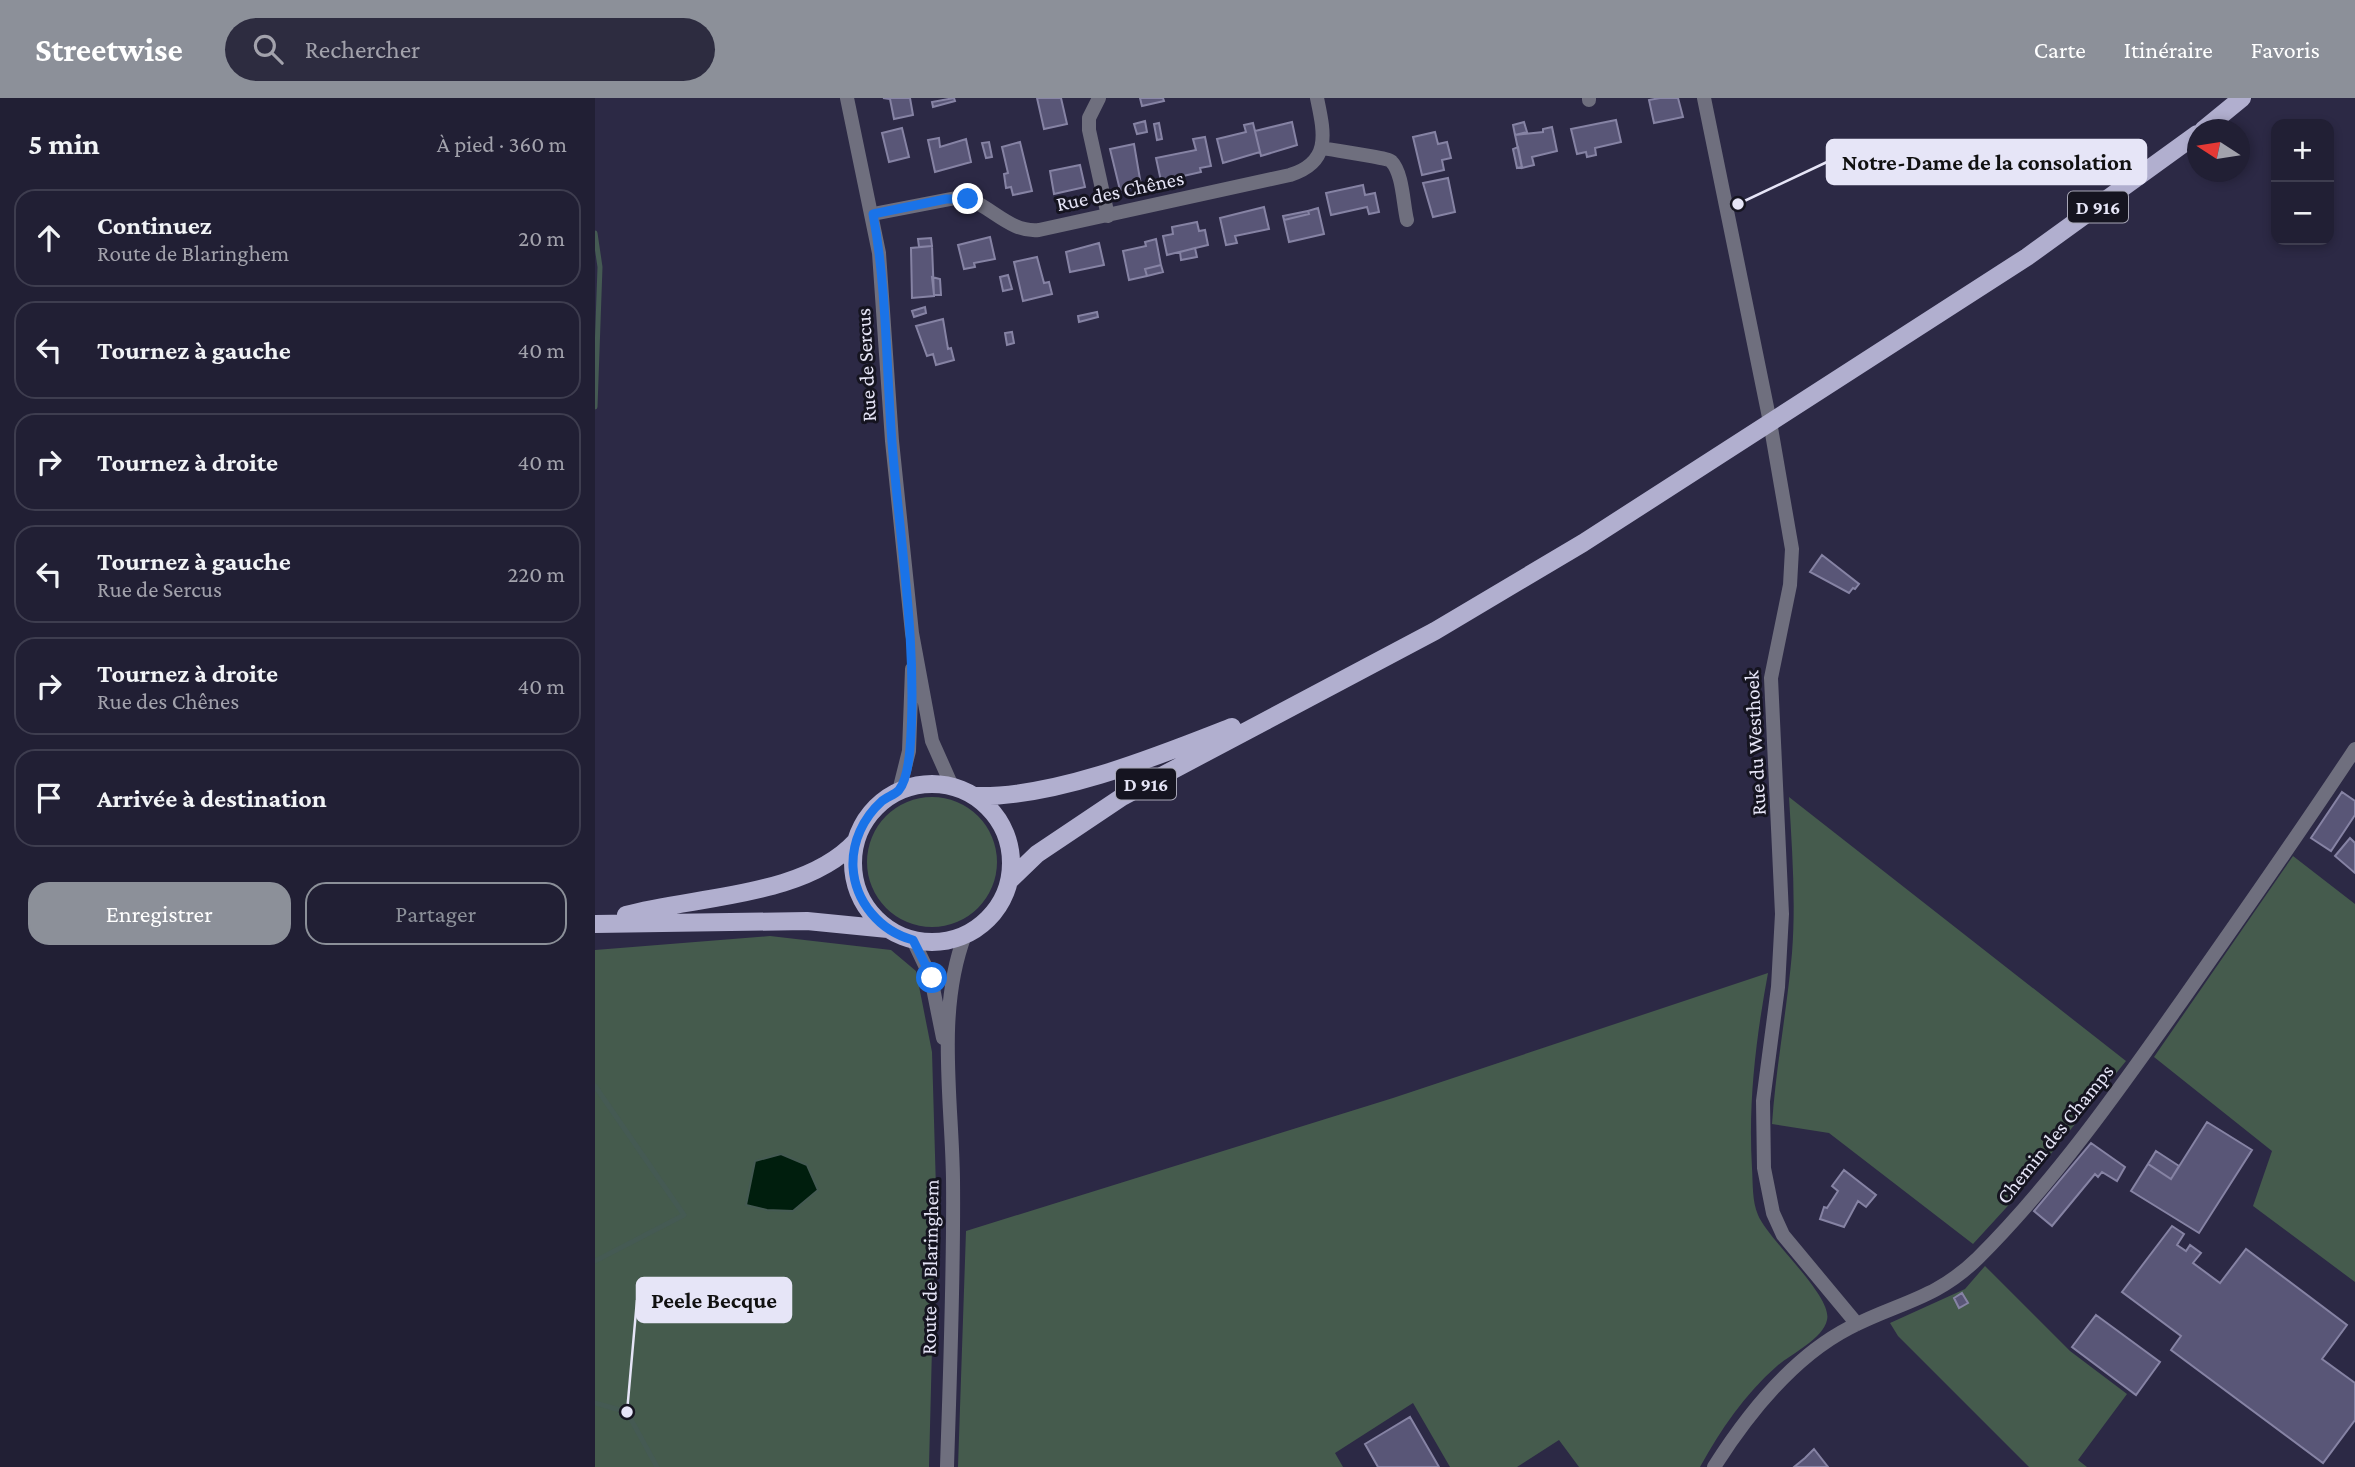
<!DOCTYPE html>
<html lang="fr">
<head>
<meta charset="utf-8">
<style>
  :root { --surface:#211f34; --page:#2d2c40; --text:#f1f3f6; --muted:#a2a2ac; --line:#3e3d4f; --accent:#8c9099 }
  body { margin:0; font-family:"Crimson Pro",serif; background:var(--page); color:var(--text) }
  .controls { position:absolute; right:21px; top:21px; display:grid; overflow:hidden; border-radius:14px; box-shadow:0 4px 10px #0003 }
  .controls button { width:63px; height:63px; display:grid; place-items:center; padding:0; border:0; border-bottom:2px solid var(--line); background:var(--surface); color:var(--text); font:35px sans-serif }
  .compass { position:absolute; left:1592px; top:21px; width:63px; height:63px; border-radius:50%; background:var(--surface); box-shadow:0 4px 10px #0003; rotate:282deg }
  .stop { position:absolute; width:21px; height:21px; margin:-16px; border:5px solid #1a73e8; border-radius:50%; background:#fff }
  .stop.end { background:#1a73e8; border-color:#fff; box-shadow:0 2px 7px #0008 }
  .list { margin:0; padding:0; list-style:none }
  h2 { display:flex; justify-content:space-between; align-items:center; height:91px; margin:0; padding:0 28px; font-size:30px }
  h2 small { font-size:23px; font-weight:400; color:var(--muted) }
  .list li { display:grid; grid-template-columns:46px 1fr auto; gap:21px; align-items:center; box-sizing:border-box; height:98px; margin:0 14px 14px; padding:0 14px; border:2px solid var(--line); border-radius:21px }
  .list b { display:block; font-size:26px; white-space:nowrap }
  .list p { margin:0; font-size:23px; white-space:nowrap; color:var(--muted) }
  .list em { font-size:23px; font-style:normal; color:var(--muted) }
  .actions { display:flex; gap:14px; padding:21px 28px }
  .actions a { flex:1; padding:16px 0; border:2px solid var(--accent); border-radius:21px; text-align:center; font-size:24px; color:var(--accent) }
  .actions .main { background:var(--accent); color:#fff }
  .icon { flex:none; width:38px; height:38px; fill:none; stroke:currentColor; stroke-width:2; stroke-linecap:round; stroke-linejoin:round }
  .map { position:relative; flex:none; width:1760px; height:1369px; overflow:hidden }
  header { display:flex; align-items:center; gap:42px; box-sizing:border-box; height:98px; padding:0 35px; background:var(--accent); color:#fff }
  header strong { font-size:33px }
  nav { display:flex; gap:38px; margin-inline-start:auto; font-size:24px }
  .search { width:490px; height:63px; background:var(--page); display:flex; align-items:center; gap:18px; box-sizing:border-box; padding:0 24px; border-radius:38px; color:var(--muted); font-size:26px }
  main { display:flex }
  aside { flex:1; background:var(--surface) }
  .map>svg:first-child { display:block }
  .green { fill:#455b4d }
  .water { fill:#001e0d; stroke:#455a53; stroke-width:2 }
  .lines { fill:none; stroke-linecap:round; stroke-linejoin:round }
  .stream { stroke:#455a53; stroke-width:5 }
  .building { fill:#595677; stroke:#8683a4; stroke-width:2 }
  .minor { stroke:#6f6f7e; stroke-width:14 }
  .tertiary { stroke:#6f6f7e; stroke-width:14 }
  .primary { stroke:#b1afcf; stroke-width:18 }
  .route { stroke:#1a73e8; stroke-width:9 }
  .labels { text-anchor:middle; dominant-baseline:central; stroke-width:6; stroke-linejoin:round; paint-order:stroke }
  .shield { fill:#151420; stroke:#a7a6b6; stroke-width:2 }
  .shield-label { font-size:19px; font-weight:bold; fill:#e6e5f7 }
  .street-label { font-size:21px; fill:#e6e5f7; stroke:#151420 }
  .leader { fill:none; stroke:#e6e5f7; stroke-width:2.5 }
  .callout-dot { fill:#e6e5f7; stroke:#151420; stroke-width:2.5 }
  .callout { fill:#e6e5f7; stroke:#e6e5f7; stroke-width:2.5 }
  .callout-label { font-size:23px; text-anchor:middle; font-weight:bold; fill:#111 }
</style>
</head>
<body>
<header>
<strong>Streetwise</strong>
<div class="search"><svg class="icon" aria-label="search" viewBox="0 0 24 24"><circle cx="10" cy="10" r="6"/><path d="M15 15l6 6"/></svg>Rechercher</div>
<nav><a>Carte</a><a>Itinéraire</a><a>Favoris</a></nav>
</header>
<main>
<aside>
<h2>5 min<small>À pied · 360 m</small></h2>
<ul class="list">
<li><svg class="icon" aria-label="ahead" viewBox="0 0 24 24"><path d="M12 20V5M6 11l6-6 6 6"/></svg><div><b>Continuez</b><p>Route de Blaringhem</p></div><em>20 m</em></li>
<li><svg class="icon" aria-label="left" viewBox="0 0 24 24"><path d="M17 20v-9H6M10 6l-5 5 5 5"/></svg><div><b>Tournez à gauche</b></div><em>40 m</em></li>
<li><svg class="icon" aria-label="right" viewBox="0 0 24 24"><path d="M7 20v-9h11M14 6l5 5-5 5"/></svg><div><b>Tournez à droite</b></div><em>40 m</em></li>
<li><svg class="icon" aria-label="left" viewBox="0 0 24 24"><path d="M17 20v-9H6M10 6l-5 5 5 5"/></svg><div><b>Tournez à gauche</b><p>Rue de Sercus</p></div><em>220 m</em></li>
<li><svg class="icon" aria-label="right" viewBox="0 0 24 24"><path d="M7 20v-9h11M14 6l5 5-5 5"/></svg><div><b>Tournez à droite</b><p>Rue des Chênes</p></div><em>40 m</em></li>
<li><svg class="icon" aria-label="arrive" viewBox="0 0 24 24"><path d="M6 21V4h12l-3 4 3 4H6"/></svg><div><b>Arrivée à destination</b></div></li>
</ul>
<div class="actions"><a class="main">Enregistrer</a><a>Partager</a></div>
</aside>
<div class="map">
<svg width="1760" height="1369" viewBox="0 0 1760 1369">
  <rect width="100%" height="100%" fill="#2c2945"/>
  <!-- green -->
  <path class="green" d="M1194,699L1531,963L1421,1099L1378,1146L1234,1035L1177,1026C1181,968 1192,912 1197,855C1201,803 1197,751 1194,699Z
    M272 764a65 65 0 1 1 130 0a65 65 0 1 1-130 0Z
    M1698,758L1760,806V1184L1658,1108L1677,1053L1559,959Z
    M175,838L296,852L321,873L337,954L341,1091L334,1369H0V852Z
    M1173,875C1161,940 1153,1004 1157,1070C1158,1086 1157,1103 1163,1117C1174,1143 1238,1198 1232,1222C1228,1241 1196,1256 1182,1268C1149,1297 1126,1331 1105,1369H984L964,1342L922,1369H855L818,1305L740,1355L748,1369H363L371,1133L798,1000Z
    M1390,1168L1475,1253L1532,1296L1483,1362L1492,1369H1434L1303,1238L1295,1225L1370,1191Z"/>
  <!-- water -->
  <path class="water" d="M186,1056L212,1067L223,1092L198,1113L172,1112L151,1107L160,1063Z"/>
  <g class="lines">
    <!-- stream -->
    <path class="stream" d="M0,135L5,169L0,309
      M0,988L89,1117L0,1163
      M0,1305L32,1314L62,1369"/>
  </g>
  <!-- building -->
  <path class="building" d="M288,0H315L318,17L299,21L295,1Z
    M359,0L360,3L338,9L337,4Z
    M442,0H466L472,26L449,31Z
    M545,0H568L569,3L547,8Z
    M1065,0H1083L1088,19L1059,25L1054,2Z
    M1021,22L1026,44L1000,50L1001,57L992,59L991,54L982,56L976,31Z
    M550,23L552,34L542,36L539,26Z
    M697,24L702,47L666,58L660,33Z
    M929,24L932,34L920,37L918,27Z
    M564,25L567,41L562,42L559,26Z
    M658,25L665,54L628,65L622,41L651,34L649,27Z
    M957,29L962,53L937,59L939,67L927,70L920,37L948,34V31Z
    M307,30L314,59L294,64L287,35Z
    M840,34L843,46L852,44L856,60L847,62L849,72L827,77L818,39Z
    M610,39L616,68L605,70L606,74L566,83L561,60L601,52L598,41Z
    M344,40L345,49L371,41L376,64L340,74L333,42Z
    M394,44L397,59L391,60L387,45Z
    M425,44L437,93L418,97L416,89L411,90L409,76L413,75L407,49Z
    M539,46L546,87L525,92L515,51Z
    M923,49L927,69L922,70L918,51Z
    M485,67L490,89L459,96L455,73Z
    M853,80L860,114L838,119L828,85Z
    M768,87L770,97L780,95L784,114L774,116L772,109L736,117L731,95Z
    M669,109L674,131L640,138L642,145L631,147L625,120Z
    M723,110L729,136L694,144L689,122L714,116L713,113Z
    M713,113L714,116L689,122L688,118Z
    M602,124L604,133L610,132L613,147L572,157L568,138L578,136L577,129Z
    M395,139L400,161L379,165L380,169L369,171L363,147Z
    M336,140L337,148L324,149L323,141Z
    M561,141L566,167L550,171L552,178L534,182L528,153L551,148L550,144Z
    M504,145L509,167L475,174L471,154Z
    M337,148L339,198L317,200L316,150Z
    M600,150L602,159L586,162L585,154Z
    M442,159L449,185L454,184L457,196L428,203L419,164Z
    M566,167L568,174L552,178L550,171Z
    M413,177L417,191L408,193L405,179Z
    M337,179L345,181L346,197H339Z
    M330,209L331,215L319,219L317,213Z
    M502,214L503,219L484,224L483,218Z
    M348,221L353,251L356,250L359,262L341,267L338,256L332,258L321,228Z
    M417,234L419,245L412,247L410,235Z
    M1227,457L1264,486L1260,491L1258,490L1254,495L1215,474Z
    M1747,694L1760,703V717L1736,753L1716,740Z
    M1755,740L1760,745V775L1740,758Z
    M1612,1024L1657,1052L1604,1135L1536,1093L1553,1066L1576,1081Z
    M1496,1045L1530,1069L1522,1083L1507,1074L1503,1079L1500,1076L1457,1128L1439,1113Z
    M1561,1053L1584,1068L1576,1081L1553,1066Z
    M1249,1072L1281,1097L1271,1109L1263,1103L1249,1129L1225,1121L1229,1109L1232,1110L1243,1093L1237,1088Z
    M1577,1128L1589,1136L1582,1147L1591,1153L1595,1147L1606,1155L1598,1165L1625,1185L1651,1151L1752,1227L1727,1261L1760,1285V1322L1728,1365L1576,1252L1586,1238L1527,1194Z
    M1367,1195L1373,1205L1364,1210L1359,1200Z
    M1501,1217L1565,1264L1541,1297L1477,1249Z
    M815,1319L844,1369H783L770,1346Z
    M1219,1351L1233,1369H1199L1210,1360Z"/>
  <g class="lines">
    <!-- minor -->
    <path class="minor" d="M504,0L494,20V32L513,118
      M994,0V2
      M1109,0L1175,324L1197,451L1195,487L1176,580L1187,816L1183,889L1168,1003L1169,1070L1178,1115L1188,1137L1262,1226
      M727,50C737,52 794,60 796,63C808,75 808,106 812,122
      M278,116L366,99C395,105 413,135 444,132L695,77C737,64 729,34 722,0
      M1119,1369C1152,1317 1198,1259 1254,1230C1304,1204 1340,1202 1383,1160C1460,1083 1524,992 1586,904C1645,820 1704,736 1760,651"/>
    <!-- tertiary -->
    <path class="tertiary" d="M252,0L284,155L297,343L317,535L337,643L357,688
      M304,693L314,653L317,571
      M318,842L336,880L348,940
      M352,1369C355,1273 359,1177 358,1081C357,1002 341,913 370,837"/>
    <!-- primary -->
    <path class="primary" d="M1608,32L1647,0
      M258 765a79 79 0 1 1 158 0a79 79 0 1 1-158 0Z
      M381,698C460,700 563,658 637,629
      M414,783L442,756L527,699L840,533L988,445L1432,159L1602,36
      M31,817C101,798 210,799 261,743
      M0,826L212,823L293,831"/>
  </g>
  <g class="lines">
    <!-- route -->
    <path class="route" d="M337,880L318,842C285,833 260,804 258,769C257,744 268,720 287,703C292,699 301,696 304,692C312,682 314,662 315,651C323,547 305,446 297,344C291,268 292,191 278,116L351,101H373"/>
  </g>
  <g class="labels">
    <!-- shield labels -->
    <g class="shield">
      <rect x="1473" y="93.5" width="60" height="31" rx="5"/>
      <rect x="521" y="670.5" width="60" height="31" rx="5"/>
    </g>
    <g class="shield-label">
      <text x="1503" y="109">D 916</text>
      <text x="551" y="686">D 916</text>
    </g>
    <!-- street labels -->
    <g class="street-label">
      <text transform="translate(525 93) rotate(-12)">Rue des Chênes</text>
      <text transform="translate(271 267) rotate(-93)">Rue de Sercus</text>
      <text transform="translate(1160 645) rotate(-93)">Rue du Westhoek</text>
      <text transform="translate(1460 1036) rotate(-51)">Chemin des Champs</text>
      <text transform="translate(335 1169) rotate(-89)">Route de Blaringhem</text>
    </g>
  </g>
  <!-- callouts -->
  <path class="leader" d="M1143 106L1232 64M32 1314L42 1202"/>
  <g class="callout-dot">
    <circle cx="1143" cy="106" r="7"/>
    <circle cx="32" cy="1314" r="7"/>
  </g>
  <g class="callout">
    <rect x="1232" y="42" width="319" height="44" rx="7"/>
    <rect x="42" y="1180" width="154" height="44" rx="7"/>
  </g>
  <g class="callout-label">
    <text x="1392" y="72">Notre-Dame de la consolation</text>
    <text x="119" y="1210">Peele Becque</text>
  </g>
</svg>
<div class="controls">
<button>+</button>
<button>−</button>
</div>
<svg class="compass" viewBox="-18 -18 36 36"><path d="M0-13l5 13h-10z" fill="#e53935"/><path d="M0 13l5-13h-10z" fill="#a2a2ac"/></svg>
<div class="stop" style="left:337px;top:880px"></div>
<div class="stop end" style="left:373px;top:101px"></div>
</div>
</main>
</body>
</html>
